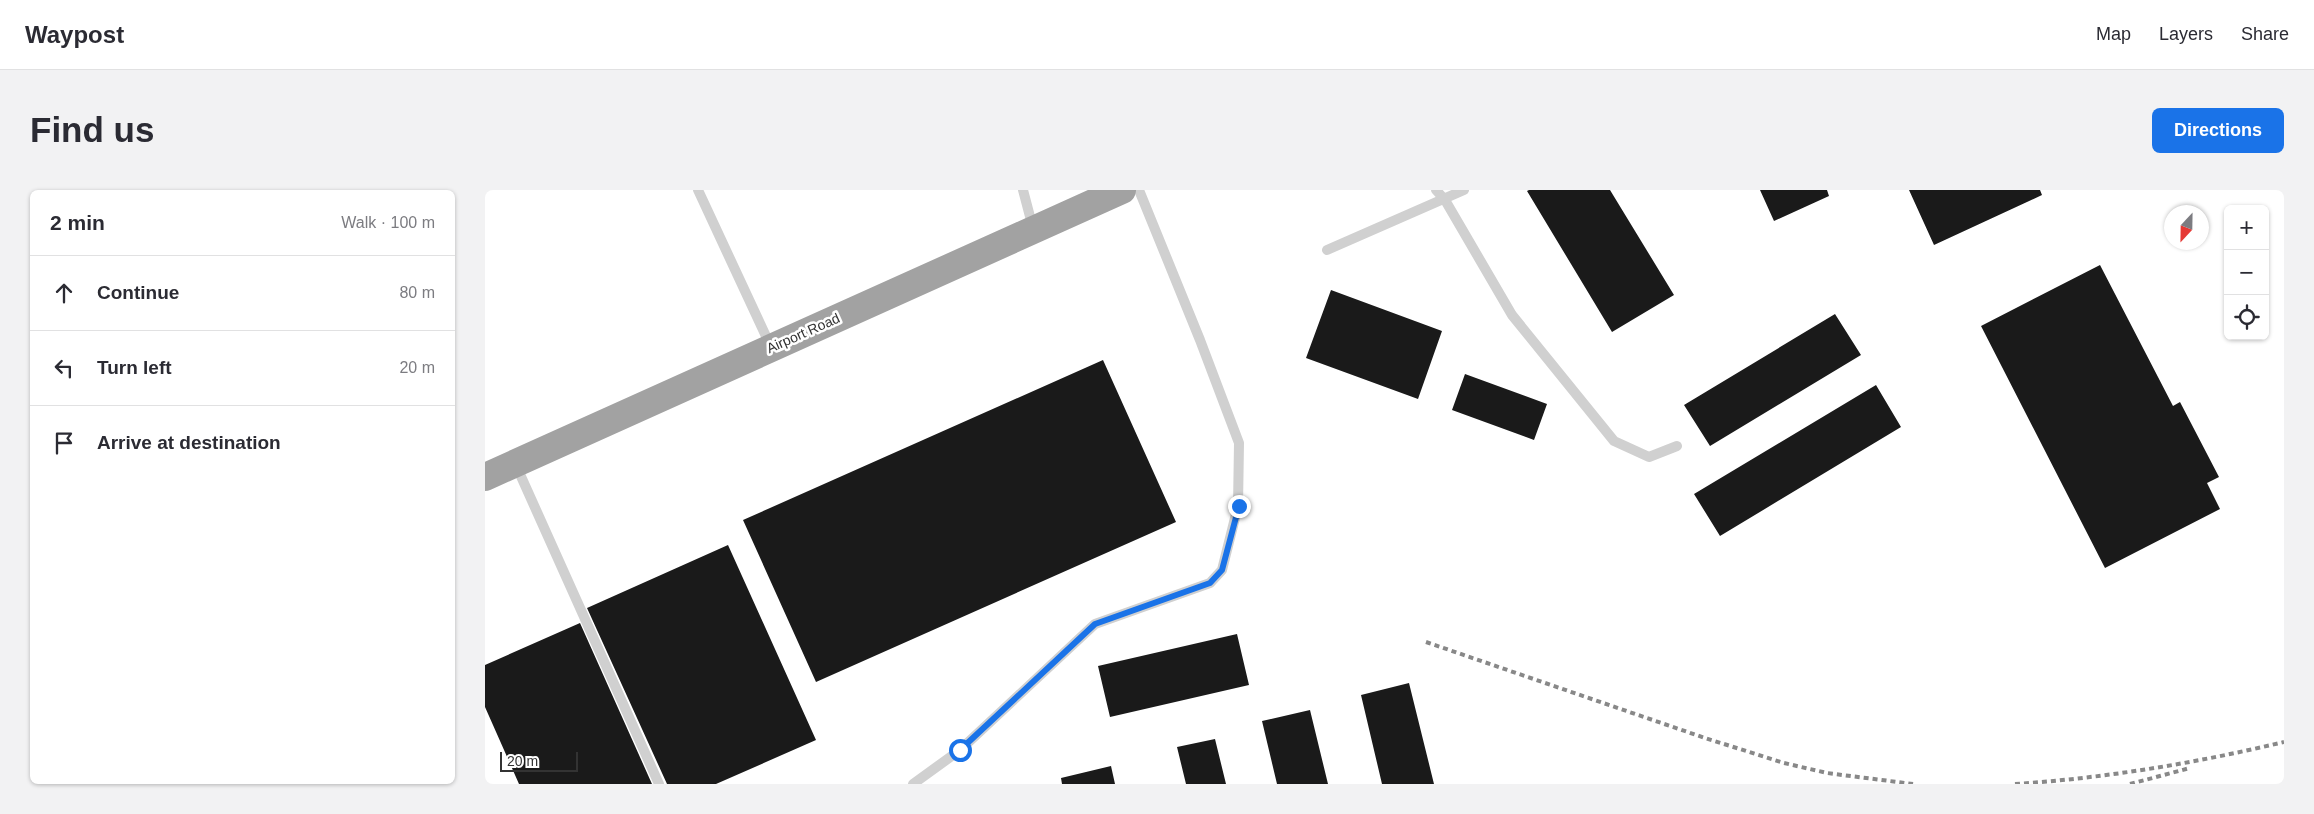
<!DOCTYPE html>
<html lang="en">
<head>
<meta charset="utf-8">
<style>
  :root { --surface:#fff; --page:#f2f2f3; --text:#2b2b33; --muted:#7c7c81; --line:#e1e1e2; --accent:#1a73e8 }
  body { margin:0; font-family:Helvetica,sans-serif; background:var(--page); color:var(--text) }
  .controls { position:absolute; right:15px; top:15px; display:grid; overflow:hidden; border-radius:8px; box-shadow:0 1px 4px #0004 }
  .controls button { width:45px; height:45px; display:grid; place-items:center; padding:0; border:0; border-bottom:1px solid var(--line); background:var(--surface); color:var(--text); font:25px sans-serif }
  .compass { position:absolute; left:1679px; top:15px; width:45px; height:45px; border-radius:50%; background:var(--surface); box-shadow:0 1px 4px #0004; rotate:202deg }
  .scale { position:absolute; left:15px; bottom:12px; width:78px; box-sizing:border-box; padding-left:5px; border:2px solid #333; border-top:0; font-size:14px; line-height:18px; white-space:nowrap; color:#333; -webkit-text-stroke:4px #fff; paint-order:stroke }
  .stop { position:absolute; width:15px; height:15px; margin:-11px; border:4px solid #1a73e8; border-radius:50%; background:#fff }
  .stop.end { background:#1a73e8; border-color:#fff; box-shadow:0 1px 5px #0008 }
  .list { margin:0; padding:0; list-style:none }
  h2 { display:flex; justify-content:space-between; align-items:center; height:65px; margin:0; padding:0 20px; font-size:21px }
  h2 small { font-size:16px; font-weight:400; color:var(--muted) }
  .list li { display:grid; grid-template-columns:32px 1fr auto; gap:15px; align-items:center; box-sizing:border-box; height:75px; padding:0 20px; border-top:1px solid var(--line) }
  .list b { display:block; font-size:19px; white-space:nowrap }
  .list em { font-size:16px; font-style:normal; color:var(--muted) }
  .icon { flex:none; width:28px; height:28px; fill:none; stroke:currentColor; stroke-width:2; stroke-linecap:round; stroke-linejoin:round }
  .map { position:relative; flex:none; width:1799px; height:594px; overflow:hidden; border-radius:8px }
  header { display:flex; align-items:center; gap:30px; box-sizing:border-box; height:70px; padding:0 25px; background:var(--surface); border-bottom:1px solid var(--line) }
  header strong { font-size:24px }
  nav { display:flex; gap:28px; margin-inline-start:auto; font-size:18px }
  .intro { display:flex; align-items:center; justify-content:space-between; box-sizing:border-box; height:120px; padding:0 30px }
  h1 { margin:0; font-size:35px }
  .button { padding:12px 22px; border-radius:8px; background:var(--accent); color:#fff; font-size:18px; font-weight:700 }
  main { display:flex; gap:30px; padding:0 30px }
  aside { flex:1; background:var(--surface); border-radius:8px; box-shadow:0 1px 4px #0004 }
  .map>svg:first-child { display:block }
  .building { fill:#1a1a1a }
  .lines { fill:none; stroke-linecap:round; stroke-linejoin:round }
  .service { stroke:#d0d0d0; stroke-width:10 }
  .trunk { stroke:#a2a2a2; stroke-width:28 }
  .rail { stroke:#888; stroke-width:4; stroke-dasharray:5 4; stroke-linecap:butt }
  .route { stroke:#1a73e8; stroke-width:6 }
  .labels { text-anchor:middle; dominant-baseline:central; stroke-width:5; stroke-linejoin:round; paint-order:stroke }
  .street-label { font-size:14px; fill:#333; stroke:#fff }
</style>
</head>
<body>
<header>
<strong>Waypost</strong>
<nav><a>Map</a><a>Layers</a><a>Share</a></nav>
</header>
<div class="intro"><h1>Find us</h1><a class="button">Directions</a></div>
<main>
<aside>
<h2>2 min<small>Walk · 100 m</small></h2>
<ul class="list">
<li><svg class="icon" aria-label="ahead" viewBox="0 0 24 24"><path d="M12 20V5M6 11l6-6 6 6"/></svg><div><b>Continue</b></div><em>80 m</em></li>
<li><svg class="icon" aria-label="left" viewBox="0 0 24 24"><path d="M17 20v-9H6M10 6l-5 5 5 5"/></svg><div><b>Turn left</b></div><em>20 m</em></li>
<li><svg class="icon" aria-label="arrive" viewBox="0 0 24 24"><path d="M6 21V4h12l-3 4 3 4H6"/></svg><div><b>Arrive at destination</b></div></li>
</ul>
</aside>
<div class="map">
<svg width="1799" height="594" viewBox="0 0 1799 594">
  <rect width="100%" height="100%" fill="#fff"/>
  <!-- building -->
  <path class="building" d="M1044,0H1125L1189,105L1127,142L1042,1Z
    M1275,0H1342L1344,6L1289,31Z
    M1424,0H1555L1557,5L1449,55Z
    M1615,75L1688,216L1695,212L1734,287L1722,293L1735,319L1620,378L1496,136Z
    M846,100L957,141L933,209L821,168Z
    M1350,124L1376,165L1225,256L1199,215Z
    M618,170L691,332L331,492L258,330Z
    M980,184L1062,214L1049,250L967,220Z
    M1391,195L1416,237L1235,346L1209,304Z
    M243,355L331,550L231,594H182L102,418Z
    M95,433L167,594H34L0,517V475Z
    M752,444L764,495L625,527L613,476Z
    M924,493L949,594H897L876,505Z
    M825,520L843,594H792L777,531Z
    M730,549L741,594H701L692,557Z
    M626,576L630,594H577L576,588Z"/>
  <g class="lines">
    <!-- service -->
    <path class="service" d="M213,0L286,157
      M538,0L548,38
      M951,0L960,10L1027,125L1129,251L1164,267L1192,256
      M842,60L979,0
      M30,273L174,594
      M428,594L475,560L610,434L725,393L737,380L753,316L754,253L715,150L654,0"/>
    <!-- trunk -->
    <path class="trunk" d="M0,287L637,0"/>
    <!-- rail -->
    <path class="rail" d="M941,452L1220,548L1299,573L1342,583L1428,594
      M1530,594C1621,588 1711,573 1799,552
      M1645,594L1705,578"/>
  </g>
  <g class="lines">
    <!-- route -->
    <path class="route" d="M475,560L610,434L725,393L737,380L754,316"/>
  </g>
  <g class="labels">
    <!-- street labels -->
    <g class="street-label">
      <text transform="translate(318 143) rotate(-24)">Airport Road</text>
    </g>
  </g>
</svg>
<div class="controls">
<button>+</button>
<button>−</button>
<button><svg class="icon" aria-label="locate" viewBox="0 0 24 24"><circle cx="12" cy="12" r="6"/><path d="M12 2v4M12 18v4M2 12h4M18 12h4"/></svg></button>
</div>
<svg class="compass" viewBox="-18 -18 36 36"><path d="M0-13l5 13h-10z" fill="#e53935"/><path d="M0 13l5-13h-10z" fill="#7c7c81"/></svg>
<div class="scale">20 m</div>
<div class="stop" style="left:475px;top:560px"></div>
<div class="stop end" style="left:754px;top:316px"></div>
</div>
</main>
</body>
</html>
